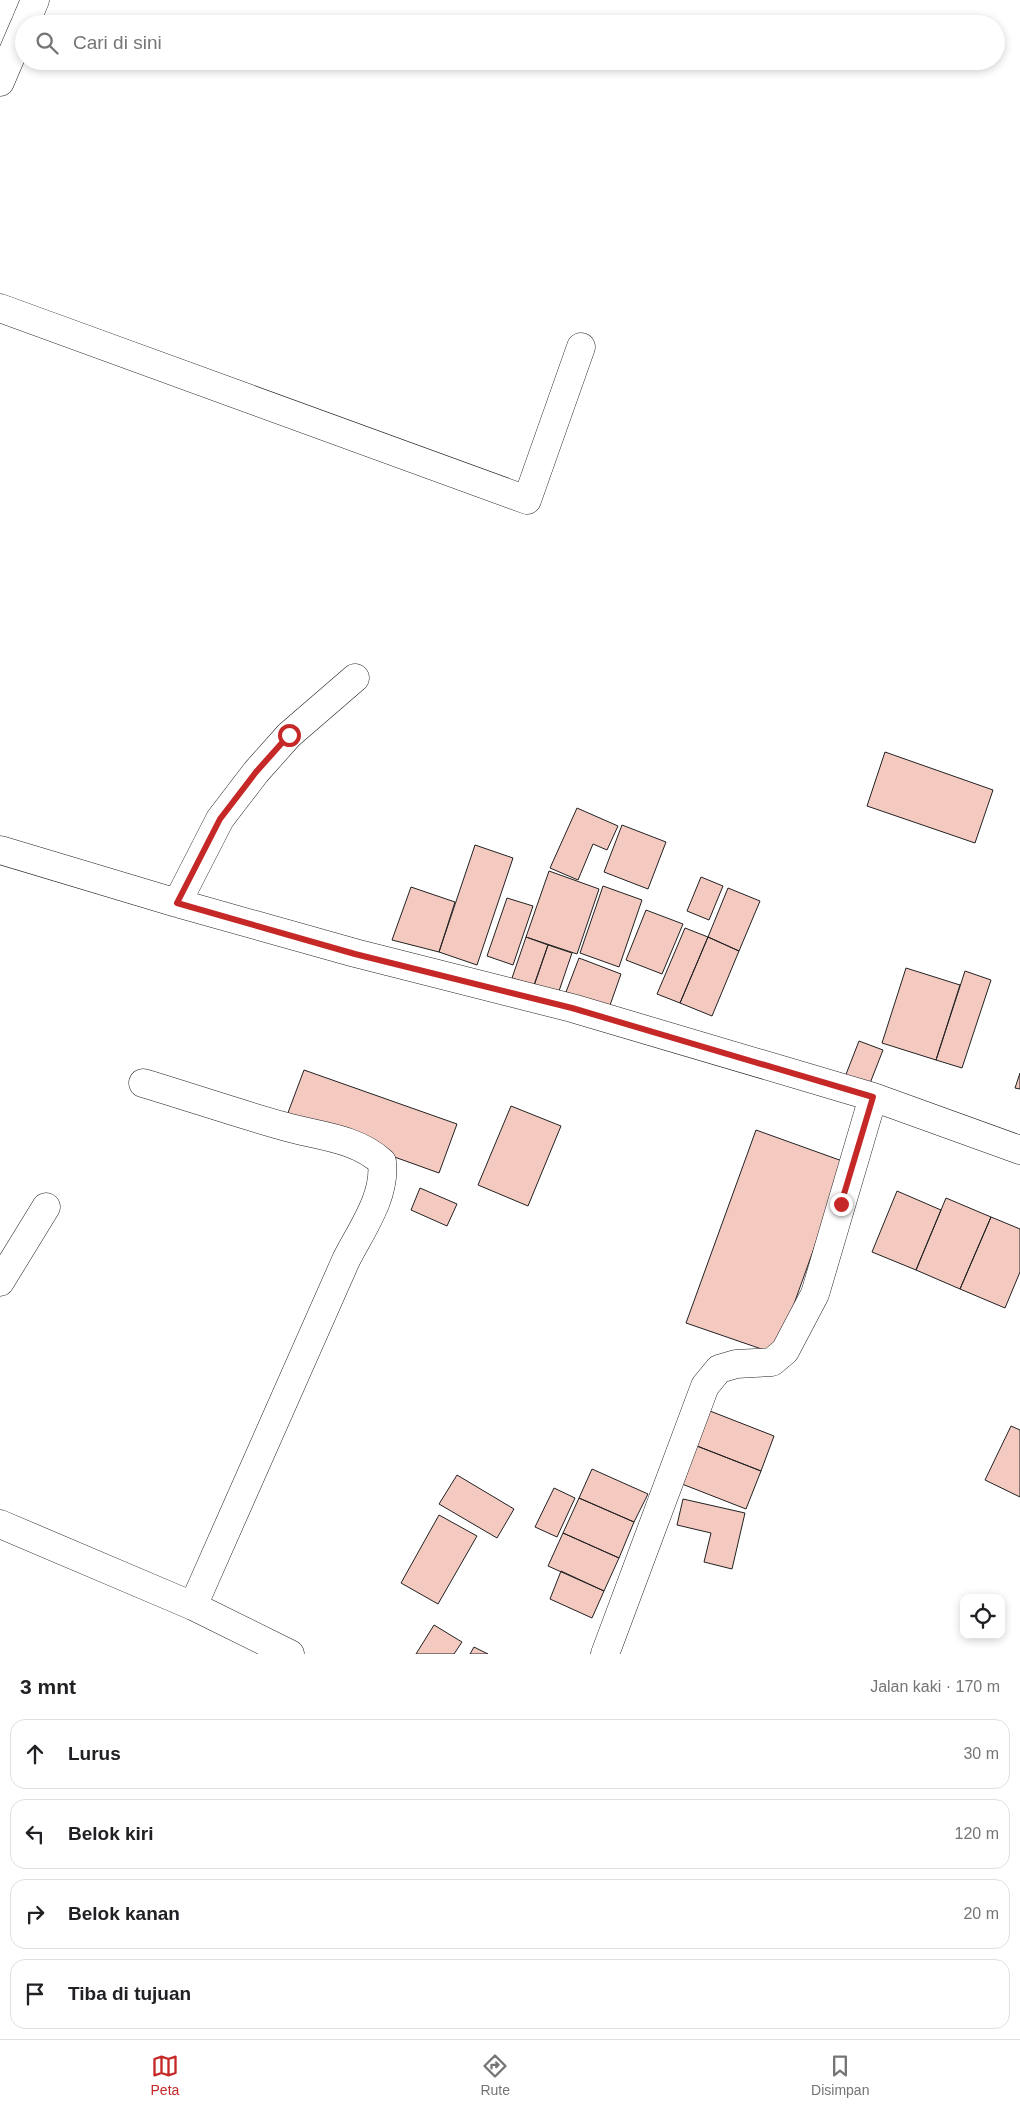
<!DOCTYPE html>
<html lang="id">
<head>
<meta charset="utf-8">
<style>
  :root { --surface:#fff; --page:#f6f6f6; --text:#202124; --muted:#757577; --line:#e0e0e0; --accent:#c62828 }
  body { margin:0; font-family:Helvetica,sans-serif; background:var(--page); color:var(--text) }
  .controls { position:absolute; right:15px; bottom:15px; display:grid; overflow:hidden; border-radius:10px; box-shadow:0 2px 8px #0003 }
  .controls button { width:45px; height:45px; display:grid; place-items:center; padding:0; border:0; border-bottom:1px solid var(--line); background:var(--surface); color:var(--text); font:25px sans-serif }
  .stop { position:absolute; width:15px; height:15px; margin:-11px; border:4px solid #c62828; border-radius:50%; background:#fff }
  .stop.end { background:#c62828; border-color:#fff; box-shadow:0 1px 5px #0008 }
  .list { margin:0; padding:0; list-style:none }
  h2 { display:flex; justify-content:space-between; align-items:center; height:65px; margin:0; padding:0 20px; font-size:21px }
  h2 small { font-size:16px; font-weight:400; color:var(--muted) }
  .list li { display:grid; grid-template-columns:32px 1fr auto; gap:15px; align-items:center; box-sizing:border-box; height:70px; margin:0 10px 10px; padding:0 10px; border:1px solid var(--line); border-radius:15px }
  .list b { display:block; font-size:19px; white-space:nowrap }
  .list em { font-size:16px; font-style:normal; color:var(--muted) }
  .icon { flex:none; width:28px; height:28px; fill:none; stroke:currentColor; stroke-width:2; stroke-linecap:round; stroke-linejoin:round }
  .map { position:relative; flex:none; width:1020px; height:1654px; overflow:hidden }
  .search { position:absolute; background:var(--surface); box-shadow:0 2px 8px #0003; left:15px; right:15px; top:15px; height:55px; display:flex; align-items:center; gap:12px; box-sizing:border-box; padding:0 18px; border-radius:28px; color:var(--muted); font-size:19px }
  .sheet { height:385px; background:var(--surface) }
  nav { display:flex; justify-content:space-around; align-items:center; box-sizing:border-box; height:70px; border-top:1px solid var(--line); background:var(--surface); font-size:14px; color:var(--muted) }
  nav a { display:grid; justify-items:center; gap:2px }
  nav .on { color:var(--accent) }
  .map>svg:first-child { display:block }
  .building { fill:#f3c9c0; stroke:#222 }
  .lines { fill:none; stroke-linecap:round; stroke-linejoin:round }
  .street-casing { stroke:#222; stroke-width:29 }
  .street { stroke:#fff; stroke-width:28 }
  .route { stroke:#c62828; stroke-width:6 }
</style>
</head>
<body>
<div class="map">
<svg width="1020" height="1654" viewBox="0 0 1020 1654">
  <rect width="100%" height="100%" fill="#fff"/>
  <!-- building -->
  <path class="building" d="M885,752L993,790L975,843L867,806Z
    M577,808L618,826L607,850L593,844L578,880L550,868Z
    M622,825L666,842L648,889L604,872Z
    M475,845L513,858L477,965L439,952Z
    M549,871L599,889L577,954L526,937Z
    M701,877L723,886L709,920L687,911Z
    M603,886L642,900L619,967L580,953Z
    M411,887L455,902L439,952L392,940Z
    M728,888L760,901L739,951L708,937Z
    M507,898L533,906L513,965L487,956Z
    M646,910L683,924L662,974L626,960Z
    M685,928L708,937L680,1003L657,994Z
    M526,937L548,945L534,985L512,978Z
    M708,937L739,951L712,1016L680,1003Z
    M548,945L572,953L558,994L534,986Z
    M579,958L621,974L609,1008L566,992Z
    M906,968L960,985L936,1060L882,1043Z
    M965,971L991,980L962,1068L936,1060Z
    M859,1041L883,1050L867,1091L843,1082Z
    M304,1070L457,1124L439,1173L286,1118Z
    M1020,1073V1089L1015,1088Z
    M511,1106L561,1126L528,1206L478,1185Z
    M756,1130L845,1162L776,1354L686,1323Z
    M420,1188L457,1204L447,1226L411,1210Z
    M897,1191L941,1210L916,1270L872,1252Z
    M946,1198L991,1217L960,1289L916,1270Z
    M991,1217L1020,1229V1272L1005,1308L960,1289Z
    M710,1411L774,1436L761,1471L697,1446Z
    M1011,1426L1020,1430V1497L985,1480Z
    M697,1446L761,1471L746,1509L682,1484Z
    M592,1469L648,1494L634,1522L579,1498Z
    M457,1475L514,1509L497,1538L439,1504Z
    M554,1488L575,1498L557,1537L535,1527Z
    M579,1498L634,1522L619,1558L563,1533Z
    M683,1499L745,1513L732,1569L704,1562L711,1533L677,1525Z
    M439,1515L477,1536L438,1604L401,1583Z
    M563,1533L619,1558L604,1591L548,1566Z
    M561,1571L604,1591L592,1618L550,1599Z
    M434,1625L462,1642L454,1654H416Z
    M474,1647L488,1654H470Z"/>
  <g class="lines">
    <!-- street casing -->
    <g class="street-casing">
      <path id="street" d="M25,24L35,0
        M0,82L24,26
        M0,308L527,500L581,347
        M0,850L177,903L355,953L572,1008L873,1097L1020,1150
        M177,903L220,819L256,772L289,735L355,678
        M143,1083C190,1097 236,1113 283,1126C316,1136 355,1137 382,1162C386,1197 361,1230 346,1260L193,1606
        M0,1282L46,1207
        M0,1524L193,1606L290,1654
        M605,1654L705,1386L719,1369L736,1364L772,1362L785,1351L815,1294L873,1097"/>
    </g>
    <!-- street -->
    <use href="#street" class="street"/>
  </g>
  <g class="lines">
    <!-- route -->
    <path class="route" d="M289,735L256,772L220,819L177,903L355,954L572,1008L873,1097L841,1204"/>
  </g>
</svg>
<div class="controls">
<button><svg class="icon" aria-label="locate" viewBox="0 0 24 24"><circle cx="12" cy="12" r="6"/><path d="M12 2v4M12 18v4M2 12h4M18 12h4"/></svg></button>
</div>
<div class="stop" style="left:289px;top:735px"></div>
<div class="stop end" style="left:841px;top:1204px"></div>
<div class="search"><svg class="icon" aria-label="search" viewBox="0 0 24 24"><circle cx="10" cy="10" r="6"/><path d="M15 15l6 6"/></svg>Cari di sini</div>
</div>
<section class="sheet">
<h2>3 mnt<small>Jalan kaki · 170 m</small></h2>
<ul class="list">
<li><svg class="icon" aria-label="ahead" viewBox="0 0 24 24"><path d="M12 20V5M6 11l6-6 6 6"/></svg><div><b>Lurus</b></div><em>30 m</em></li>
<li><svg class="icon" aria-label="left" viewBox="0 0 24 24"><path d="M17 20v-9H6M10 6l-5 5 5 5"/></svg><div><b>Belok kiri</b></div><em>120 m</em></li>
<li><svg class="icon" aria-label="right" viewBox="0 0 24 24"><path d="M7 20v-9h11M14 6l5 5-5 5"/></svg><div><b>Belok kanan</b></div><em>20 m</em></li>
<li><svg class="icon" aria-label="arrive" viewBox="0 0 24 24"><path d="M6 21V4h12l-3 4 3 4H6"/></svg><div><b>Tiba di tujuan</b></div></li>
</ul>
</section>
<nav>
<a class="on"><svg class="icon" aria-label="map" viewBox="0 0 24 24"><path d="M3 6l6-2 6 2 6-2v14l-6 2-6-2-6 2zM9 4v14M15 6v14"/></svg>Peta</a>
<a><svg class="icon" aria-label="directions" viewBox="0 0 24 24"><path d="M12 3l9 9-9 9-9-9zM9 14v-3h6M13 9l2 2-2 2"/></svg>Rute</a>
<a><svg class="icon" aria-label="saved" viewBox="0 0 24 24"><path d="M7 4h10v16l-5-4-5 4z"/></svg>Disimpan</a>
</nav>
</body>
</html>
